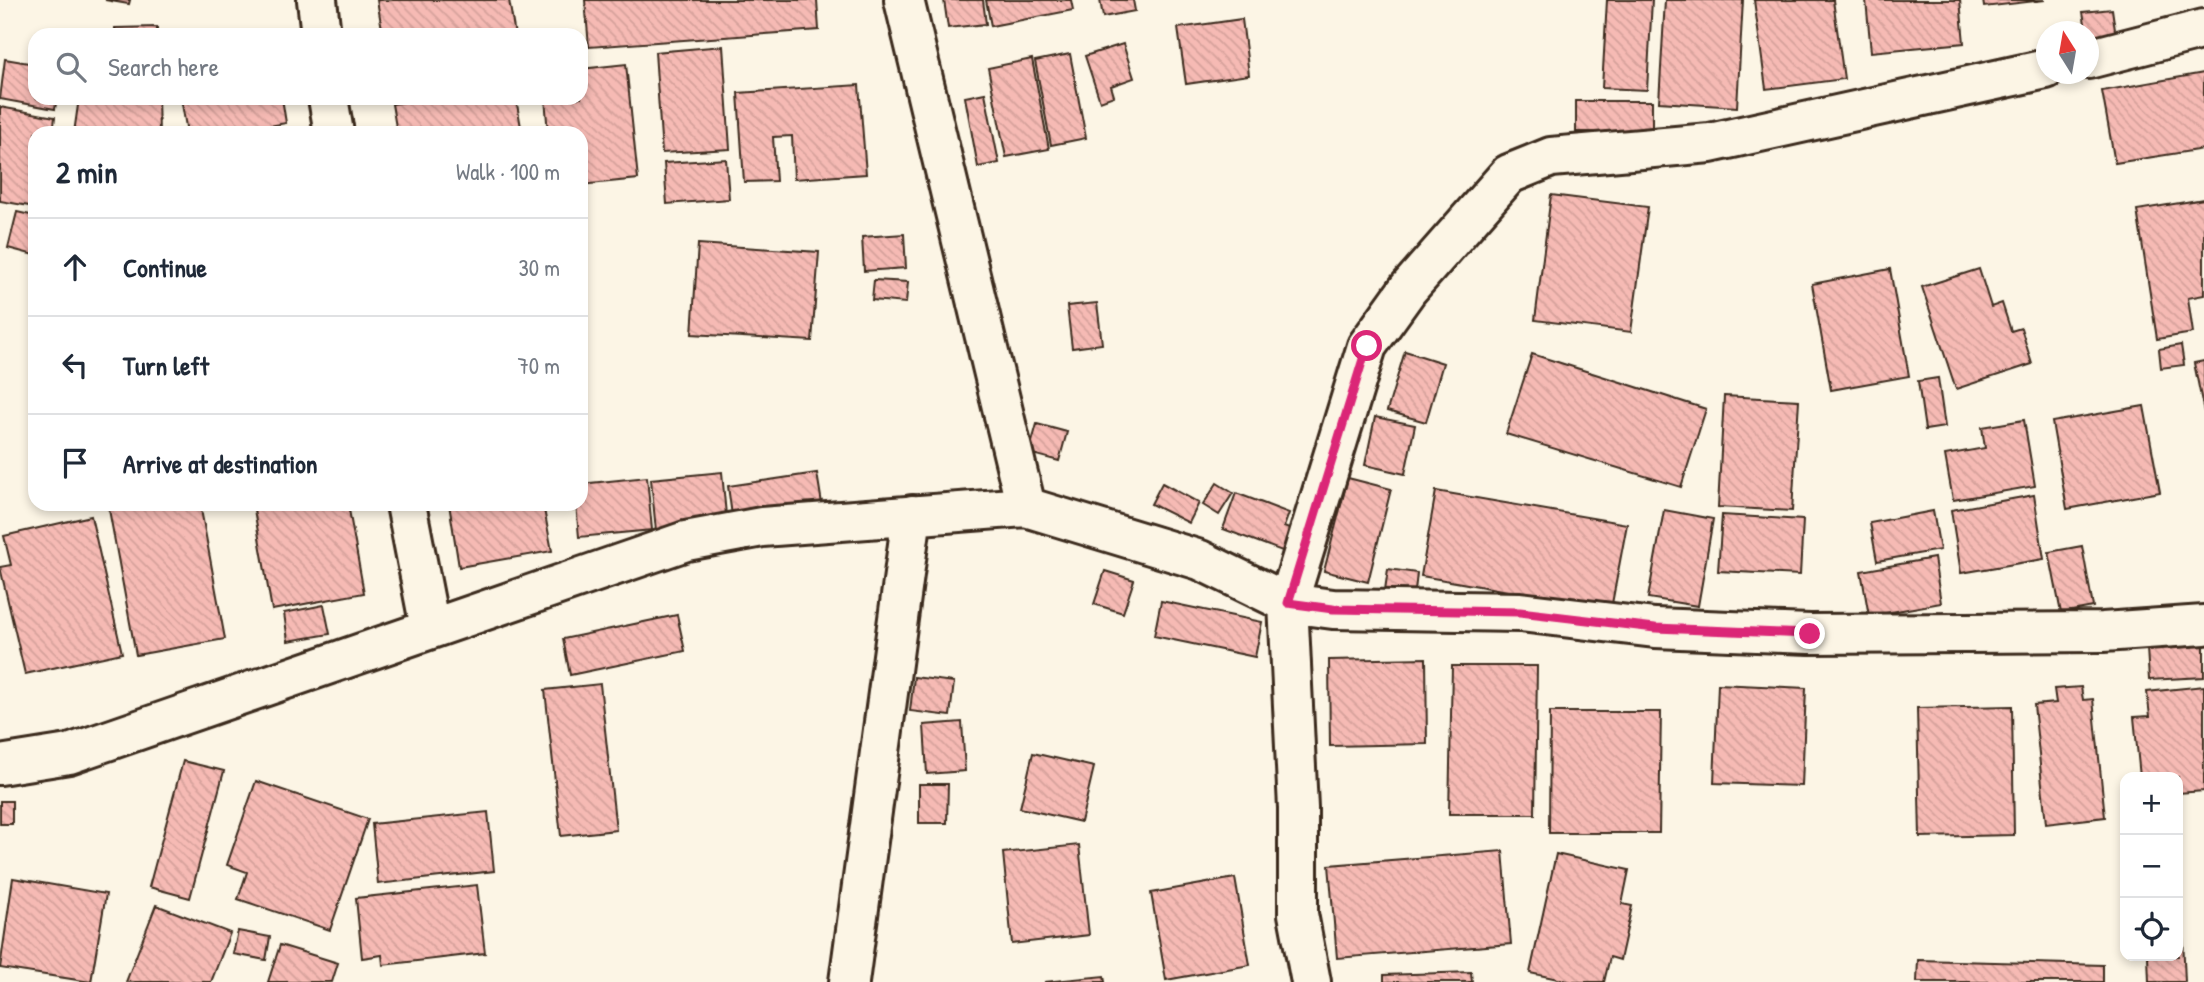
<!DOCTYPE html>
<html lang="en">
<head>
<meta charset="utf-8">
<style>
  :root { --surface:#fff; --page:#f2f2f3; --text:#1f2937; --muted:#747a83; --line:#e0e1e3 }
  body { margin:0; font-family:"Patrick Hand",sans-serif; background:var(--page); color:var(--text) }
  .controls { position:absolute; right:21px; bottom:21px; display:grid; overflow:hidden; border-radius:14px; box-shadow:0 4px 10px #0003 }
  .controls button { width:63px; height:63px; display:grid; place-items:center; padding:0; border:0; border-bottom:2px solid var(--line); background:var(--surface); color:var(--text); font:35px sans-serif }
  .compass { position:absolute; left:2036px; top:21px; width:63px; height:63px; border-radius:50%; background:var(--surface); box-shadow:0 4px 10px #0003; rotate:349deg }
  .stop { position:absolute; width:21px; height:21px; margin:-16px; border:5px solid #db2777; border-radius:50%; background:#fff }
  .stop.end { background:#db2777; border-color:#fff; box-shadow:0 2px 7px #0008 }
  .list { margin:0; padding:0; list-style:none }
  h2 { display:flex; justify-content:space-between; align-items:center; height:91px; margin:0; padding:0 28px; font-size:30px }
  h2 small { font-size:23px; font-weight:400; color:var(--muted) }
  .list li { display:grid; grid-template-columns:46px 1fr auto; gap:21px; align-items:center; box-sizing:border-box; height:98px; padding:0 28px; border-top:2px solid var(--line) }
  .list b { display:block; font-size:26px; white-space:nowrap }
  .list em { font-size:23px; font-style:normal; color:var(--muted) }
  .icon { flex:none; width:38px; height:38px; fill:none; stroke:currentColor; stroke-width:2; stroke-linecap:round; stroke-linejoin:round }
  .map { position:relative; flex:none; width:2204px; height:982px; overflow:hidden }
  .search { position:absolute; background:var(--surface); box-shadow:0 4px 10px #0003; left:28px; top:28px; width:560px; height:77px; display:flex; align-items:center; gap:18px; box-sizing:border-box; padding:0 24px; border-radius:21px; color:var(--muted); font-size:26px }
  .panel { position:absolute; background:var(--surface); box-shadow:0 4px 10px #0003; left:28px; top:126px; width:560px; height:385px; border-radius:21px }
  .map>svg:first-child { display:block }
  .building { fill:url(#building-back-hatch); stroke:#3b2a1e; stroke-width:2 }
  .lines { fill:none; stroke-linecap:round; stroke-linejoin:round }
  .minor-casing { stroke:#3b2a1e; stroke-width:44 }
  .minor { stroke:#fcf5e5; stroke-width:38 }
  .route { stroke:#db2777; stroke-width:9 }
</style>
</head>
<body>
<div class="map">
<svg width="2204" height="982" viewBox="0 0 2204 982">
  <defs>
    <pattern id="building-back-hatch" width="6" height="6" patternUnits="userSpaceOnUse" patternTransform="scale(1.75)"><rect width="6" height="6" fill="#f6bab4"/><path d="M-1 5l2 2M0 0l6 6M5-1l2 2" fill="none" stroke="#d4a09a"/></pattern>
  </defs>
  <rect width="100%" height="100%" fill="#fcf5e5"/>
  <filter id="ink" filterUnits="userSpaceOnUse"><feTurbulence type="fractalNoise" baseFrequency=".0143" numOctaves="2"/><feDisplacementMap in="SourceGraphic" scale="14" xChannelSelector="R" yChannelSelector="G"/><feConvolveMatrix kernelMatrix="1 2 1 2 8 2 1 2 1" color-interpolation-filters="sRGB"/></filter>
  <g filter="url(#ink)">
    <!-- building -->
    <path class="building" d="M105,0H130L129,4Z
      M377,0H509L515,35H383Z
      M585,0H817L819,30L589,47Z
      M944,0H983L986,24L948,28Z
      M986,0H1071L1073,10L991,26Z
      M1100,0H1133L1135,11L1103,17Z
      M1607,0H1652L1647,90L1602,88Z
      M1665,0H1743L1737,107L1659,102Z
      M1754,0H1833L1844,79L1766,89Z
      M1866,0H1960L1964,43L1871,52Z
      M1983,0H2045L1984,7Z
      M2112,9L2116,37L2088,41L2083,12Z
      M1242,19L1249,75L1186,84L1178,28Z
      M157,27V35H115V28Z
      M1123,44L1134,78L1111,86L1114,96L1100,101L1085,56Z
      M723,46L730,149L662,153L655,52Z
      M1070,54L1086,138L1051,145L1035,61Z
      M5,59L35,64V98H57L55,109L0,99Z
      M1032,59L1049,149L1006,157L988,68Z
      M626,64L638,179L581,185V133H548L545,98H581V69Z
      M2204,73V149L2115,163L2102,91Z
      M859,85L866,174L794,179L792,136L773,137L776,181L744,182L738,93Z
      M985,93L999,163L978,167L965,97Z
      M79,98H158L159,133H74Z
      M181,98H282L286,123L231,133H187Z
      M431,98H516L522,133H397L392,104Z
      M1576,101H1652V132H1576Z
      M0,107L55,117L53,133H35V207L0,201Z
      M329,124L331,133H298L297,130Z
      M726,159L729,199L667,204L664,163Z
      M1551,195L1648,207L1631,332L1535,320Z
      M2204,199V295L2188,298L2193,333L2157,339L2137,210Z
      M17,212L35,216L34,255L8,248Z
      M904,234L906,268L864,271L862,237Z
      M698,244L819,252L812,341L692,334Z
      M1890,269L1909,376L1831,390L1812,284Z
      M1979,269L1991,307L2002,303L2011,331L2021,328L2032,364L1956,389L1922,287Z
      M874,280L908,282L906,303L872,300Z
      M1097,303L1102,344L1072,348L1067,306Z
      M2181,345L2184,365L2161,368L2159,349Z
      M1405,351L1443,363L1426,422L1387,411Z
      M1532,354L1706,409L1681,487L1506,434Z
      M2204,361V412L2194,363Z
      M1938,378L1945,427L1925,430L1918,381Z
      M1724,396L1799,400L1792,511L1718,507Z
      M2144,406L2160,492L2067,509L2052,422Z
      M1375,417L1415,425L1405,474L1365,465Z
      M2024,420L2035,486L1953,500L1945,455L1985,448L1982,427Z
      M1037,424L1067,432L1059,461L1029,453Z
      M722,472L727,526L656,531L651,479Z
      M817,473L823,510L733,523L728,486Z
      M647,477L652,530L579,537L576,504H581V484Z
      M1348,478L1391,489L1368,582L1324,571Z
      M1162,483L1199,503L1189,523L1151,504Z
      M1217,483L1233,493L1219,515L1203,505Z
      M1436,491L1627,524L1611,609L1421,576Z
      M1236,493L1289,513L1284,527L1301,534L1293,555L1223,529Z
      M2034,495L2044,559L1961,573L1951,510Z
      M108,504H200L225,639L136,655Z
      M253,504H348L364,593L272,610Z
      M449,504H543L552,551L459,567Z
      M1664,510L1713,519L1698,606L1648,598Z
      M1933,511L1940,550L1877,561L1870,523Z
      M1722,515L1803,520L1800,575L1718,571Z
      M91,516L122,653L25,674L0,567L11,565L4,536Z
      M2082,546L2093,607L2061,613L2049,552Z
      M1934,558L1941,603L1869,616L1861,571Z
      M1388,569L1417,573L1414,600L1384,597Z
      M1105,571L1134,580L1123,613L1094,604Z
      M1161,601L1262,622L1255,657L1154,636Z
      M324,605L330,634L288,641L284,613Z
      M677,615L685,651L570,675L563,639Z
      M2204,645V677L2149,680L2147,648Z
      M1426,658L1427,744L1330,746L1329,660Z
      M1452,666H1537L1535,814H1449Z
      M914,677L954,682L950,716L910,711Z
      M600,684L616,830L561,836L545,690Z
      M1718,684L1806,688L1802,786L1714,783Z
      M2204,686V791L2178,793V777H2140L2134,717L2150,716L2147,692Z
      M2081,687L2083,700L2093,699L2105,817L2046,824L2034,705L2056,703L2054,689Z
      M2012,706L2014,835L1920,837L1917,708Z
      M1550,712H1661L1659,833H1549Z
      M962,722L965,771L927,774L924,725Z
      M1033,753L1094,767L1081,822L1020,808Z
      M183,761L224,771L190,898L149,887Z
      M256,781L368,819L330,930L238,899L247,872L227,865Z
      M919,784H948L947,823H919Z
      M0,801H12V824H0Z
      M488,812L494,871L378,884L372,824Z
      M1079,845L1089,935L1012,944L1003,853Z
      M1503,851L1511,944L1337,958L1329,865Z
      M1556,854L1629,870L1622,904L1632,906L1620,960L1610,957L1604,982H1572L1530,973Z
      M13,878L106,894L91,982L0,968Z
      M1235,878L1250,965L1166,980L1151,893Z
      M477,885L485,953L383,965L382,955L362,958L356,898Z
      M156,905L230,933L211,982H126Z
      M238,931L270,937L266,960L233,954Z
      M2178,937H2183L2185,982H2149L2148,956H2178Z
      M280,945L338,963L332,982H268Z
      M1918,960L2103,965V982H1917Z
      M1471,972L1472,982H1384V975Z
      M1104,976L1105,982H1044Z"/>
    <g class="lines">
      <!-- minor casing -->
      <g class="minor-casing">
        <path id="minor" d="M317,0L321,35
          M904,0L1026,507
          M2088,59L2204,29
          M328,98L334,133
          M406,504L430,628
          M0,765L69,754L686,541L762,527L1026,507L1200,560L1288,603L1333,609L1520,612L1655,628L1810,634L2103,632L2204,625
          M849,982L912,515
          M1311,982L1298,914V808L1288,603L1367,346L1408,289L1509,174L1551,157L1710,143L2046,69"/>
      </g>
      <!-- minor -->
      <use href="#minor" class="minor"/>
    </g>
  </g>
  <g class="lines" filter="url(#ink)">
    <!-- route -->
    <path class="route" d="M1367,346L1288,603L1333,609L1520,612L1655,628L1810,634"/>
  </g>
</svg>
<div class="controls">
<button>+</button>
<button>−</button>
<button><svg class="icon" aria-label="locate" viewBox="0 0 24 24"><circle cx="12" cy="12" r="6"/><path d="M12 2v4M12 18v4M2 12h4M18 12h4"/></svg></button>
</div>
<svg class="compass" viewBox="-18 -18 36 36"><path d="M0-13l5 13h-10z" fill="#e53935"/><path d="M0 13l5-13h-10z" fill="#747a83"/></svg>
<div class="stop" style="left:1367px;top:346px"></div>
<div class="stop end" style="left:1810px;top:634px"></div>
<div class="search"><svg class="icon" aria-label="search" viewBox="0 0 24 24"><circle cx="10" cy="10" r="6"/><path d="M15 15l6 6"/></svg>Search here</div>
<section class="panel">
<h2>2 min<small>Walk · 100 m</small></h2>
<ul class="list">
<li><svg class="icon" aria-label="ahead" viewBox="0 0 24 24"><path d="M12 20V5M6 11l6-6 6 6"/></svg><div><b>Continue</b></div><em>30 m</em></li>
<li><svg class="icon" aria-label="left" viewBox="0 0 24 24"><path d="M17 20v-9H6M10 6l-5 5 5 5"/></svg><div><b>Turn left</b></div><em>70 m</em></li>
<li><svg class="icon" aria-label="arrive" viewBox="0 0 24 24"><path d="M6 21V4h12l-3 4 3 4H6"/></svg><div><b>Arrive at destination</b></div></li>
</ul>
</section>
</div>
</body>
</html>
